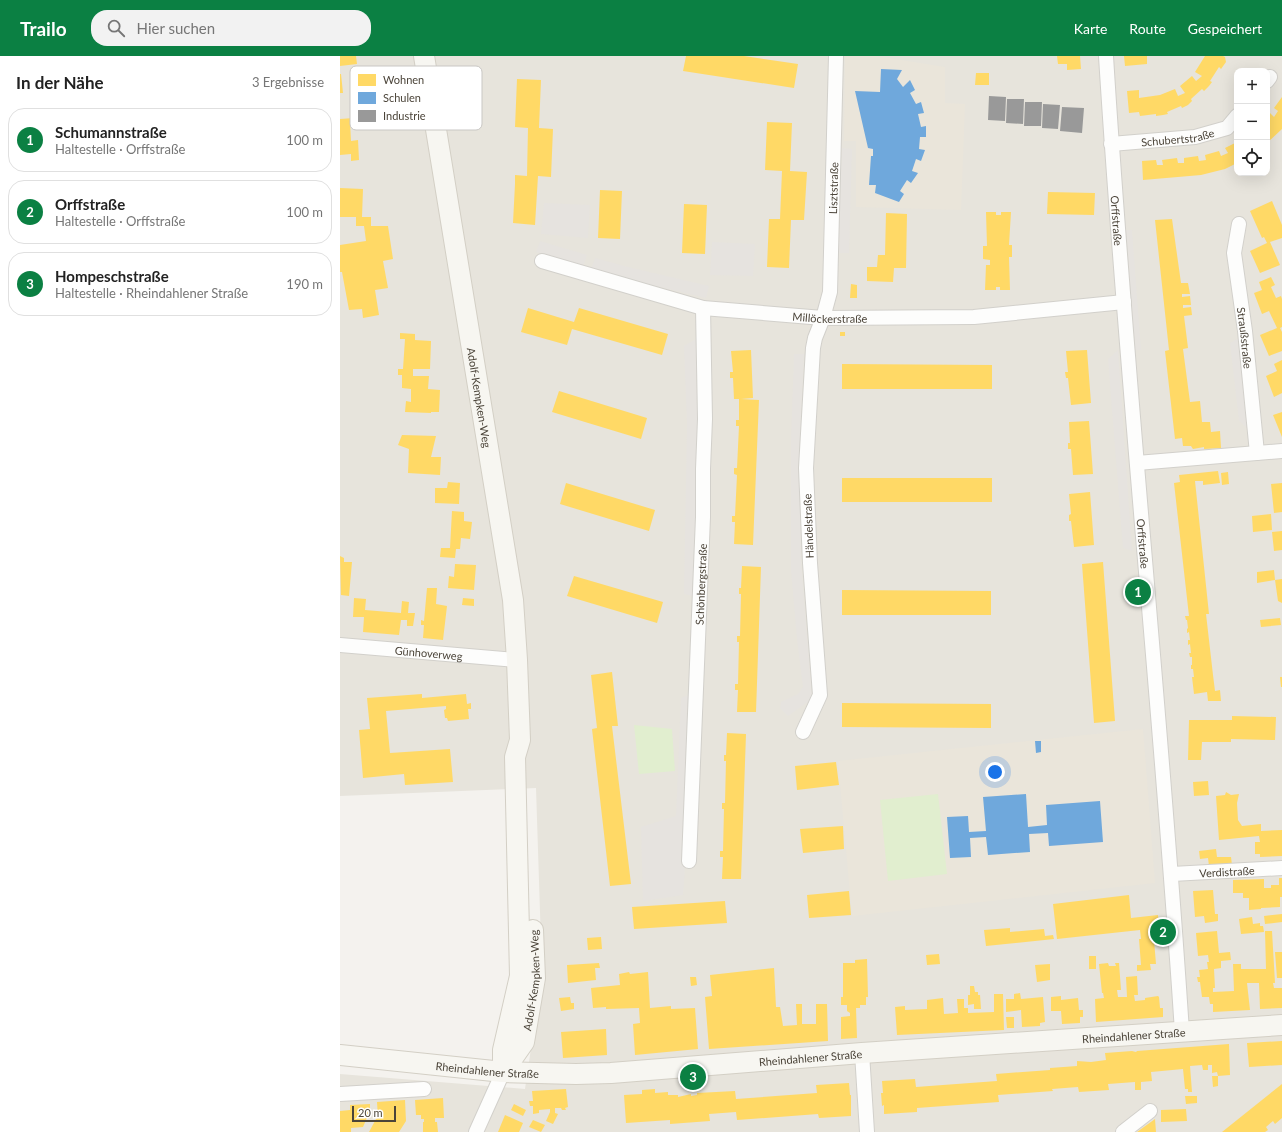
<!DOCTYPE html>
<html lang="de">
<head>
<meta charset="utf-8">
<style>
  :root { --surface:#fff; --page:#f2f2f2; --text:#222; --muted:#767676; --line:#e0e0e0; --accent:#0b8043 }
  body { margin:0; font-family:Lato,sans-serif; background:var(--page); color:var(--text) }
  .controls { position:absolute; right:12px; top:12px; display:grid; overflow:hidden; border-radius:8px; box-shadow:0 4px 16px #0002 }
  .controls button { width:36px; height:36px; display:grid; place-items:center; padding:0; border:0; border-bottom:1px solid var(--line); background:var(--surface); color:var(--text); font:20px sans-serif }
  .scale { position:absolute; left:12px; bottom:10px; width:44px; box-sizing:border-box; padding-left:4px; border:2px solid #4b4439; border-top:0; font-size:11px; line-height:14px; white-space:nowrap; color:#4b4439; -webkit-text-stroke:3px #fff; paint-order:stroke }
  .you { position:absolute; left:655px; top:716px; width:14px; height:14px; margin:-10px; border:3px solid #fff; border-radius:50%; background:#1a73e8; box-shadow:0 0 0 6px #1a73e833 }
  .badge { display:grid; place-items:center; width:26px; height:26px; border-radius:50%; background:var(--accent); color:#fff; font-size:13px; font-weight:700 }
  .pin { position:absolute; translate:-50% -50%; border:2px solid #fff; box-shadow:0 1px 4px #0006 }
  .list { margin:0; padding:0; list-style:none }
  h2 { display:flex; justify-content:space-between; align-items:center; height:52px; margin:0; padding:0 16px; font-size:17px }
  h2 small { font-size:13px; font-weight:400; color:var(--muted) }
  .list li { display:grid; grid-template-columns:26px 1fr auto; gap:12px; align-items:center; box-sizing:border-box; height:64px; margin:0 8px 8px; padding:0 8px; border:1px solid var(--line); border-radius:16px }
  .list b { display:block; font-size:15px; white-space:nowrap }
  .list p { margin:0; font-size:13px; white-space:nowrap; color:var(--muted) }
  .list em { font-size:13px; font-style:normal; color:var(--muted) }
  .icon { flex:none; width:22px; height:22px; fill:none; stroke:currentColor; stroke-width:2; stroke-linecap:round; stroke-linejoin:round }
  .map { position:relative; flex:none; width:942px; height:1076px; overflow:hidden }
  header { display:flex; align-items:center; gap:24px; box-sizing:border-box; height:56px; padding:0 20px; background:var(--accent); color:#fff }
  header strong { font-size:19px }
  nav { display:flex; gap:22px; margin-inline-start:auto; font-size:14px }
  .search { width:280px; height:36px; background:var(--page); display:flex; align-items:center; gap:10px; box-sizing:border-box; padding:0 14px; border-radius:16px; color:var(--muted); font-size:15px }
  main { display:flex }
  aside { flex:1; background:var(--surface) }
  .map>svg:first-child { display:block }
  .residential { fill:#e7e4dc; fill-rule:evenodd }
  .education { fill:#eae5da }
  .green { fill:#e1eecf }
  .parking { fill:#e6e3df }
  .homes { fill:#ffd966 }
  .schools { fill:#6fa8dc }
  .industry { fill:#999 }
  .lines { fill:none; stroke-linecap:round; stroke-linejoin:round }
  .minor-casing { stroke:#d2d0cb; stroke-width:16 }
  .secondary-casing { stroke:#d3cfc5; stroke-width:22 }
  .minor { stroke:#fdfdfc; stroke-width:14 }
  .secondary { stroke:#f7f6f1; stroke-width:20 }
  .labels { text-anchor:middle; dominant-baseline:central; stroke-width:4; stroke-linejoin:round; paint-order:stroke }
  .street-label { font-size:11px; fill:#4b4439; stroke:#fff }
  .key { fill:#fff; stroke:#c9c7c4; stroke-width:1 }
  .key-label { font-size:11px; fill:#4b4439 }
</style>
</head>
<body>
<header>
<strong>Trailo</strong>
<div class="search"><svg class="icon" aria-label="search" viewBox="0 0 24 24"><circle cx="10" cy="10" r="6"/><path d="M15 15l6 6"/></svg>Hier suchen</div>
<nav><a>Karte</a><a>Route</a><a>Gespeichert</a></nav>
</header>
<main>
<aside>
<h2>In der Nähe<small>3 Ergebnisse</small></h2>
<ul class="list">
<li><span class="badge">1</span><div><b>Schumannstraße</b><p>Haltestelle · Orffstraße</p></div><em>100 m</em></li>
<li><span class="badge">2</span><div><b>Orffstraße</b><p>Haltestelle · Orffstraße</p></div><em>100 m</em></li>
<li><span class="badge">3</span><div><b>Hompeschstraße</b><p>Haltestelle · Rheindahlener Straße</p></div><em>190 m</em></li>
</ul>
</aside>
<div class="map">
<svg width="942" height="1076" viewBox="0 0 942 1076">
  <rect width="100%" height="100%" fill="#f4f2ee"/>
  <!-- residential -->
  <path class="residential" d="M0,0H942V1076H0V1018L185,1033L202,918L196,732L0,740ZM897,15H927V117H897Z"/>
  <!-- education -->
  <path class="education" d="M505,0H536L605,11V47L625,48L621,154L516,151V85H504Z
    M803,673L815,827L512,860L498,705Z"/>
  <!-- green -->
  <path class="green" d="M294,669L332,673L335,715L299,718Z
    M598,738L607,818L548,825L540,744Z"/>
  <!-- parking -->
  <path class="parking" d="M502,92L512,93L509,197H498Z
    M204,147L250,149L248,182L201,178Z
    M786,174H792L801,294H795Z
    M200,185L247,199L243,211L196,196Z
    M372,186L415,188L413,220L370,219Z
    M255,202L284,210L369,230L366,242L281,222L251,213Z
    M900,281L911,375L899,365L890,287Z
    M356,283L358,370L356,541L344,538L347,368L344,290Z
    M778,294L792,495L783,492L768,303Z
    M454,298H464L462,341L460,418L461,505L472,643L448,660L440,652L441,646L458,638L463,631L457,583L451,514V384Z
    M353,637L349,757L343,839L303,845L301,771L336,760L341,642Z"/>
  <!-- homes -->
  <path class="homes" d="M0,0H16L17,8L0,10Z
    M346,0H404L458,8L454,32L343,15Z
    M717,0H740L741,13L727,14V8H718Z
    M784,0H807V8L785,10Z
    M865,0H883L885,1L886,6L881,13L879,11L870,25L872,26L869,30L864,35L862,33L851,43L852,45L848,49L842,52L841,50L827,56L828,58L823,59L816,60V58L800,60L799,56L789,57L787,35L799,34V42L820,39L835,33L838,40L845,37L840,30L852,20L856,25L862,20L855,16Z
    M636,17H649V29H635Z
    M0,18H1L3,37H0Z
    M177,23L201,24L199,72L213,73L211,121L198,120L195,169L173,167L175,128V119L187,120L188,72L175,71Z
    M942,41V73L927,87V61L930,57L934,61L938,55L934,52Z
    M27,55L28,69L14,70V65L10,66L11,85L18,84L19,104L11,105V98L0,99V63L14,62L13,56Z
    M427,66L452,67L450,115L467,116L464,164H451L449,212L427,211L429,163H440L442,115L425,114Z
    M897,86V107L885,113L861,119L803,124L802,105L816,104L817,109H823L822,104L837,102L838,107H844V102L858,100L859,105L866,104L865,99L879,95L881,100L888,97L885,92Z
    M0,132L23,133L22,161H31V170H48L53,203L43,205L48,232L35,234L39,259L23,262L22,253L9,254L2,216H0V189L26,185L24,170H16V161H0Z
    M260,134L282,135L280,183L258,182Z
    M708,136L755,137L754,159L707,158Z
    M932,145L942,169V182L930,186L940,209L920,217L910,195L927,187L924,181L922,182L910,155Z
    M344,148L367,149L365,198L342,197Z
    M646,156H656V159H661V156H671L669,189H672V201H669L670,234H660V231H656V234H645L646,209H650V204L643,203V190H647Z
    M546,157L567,158L566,212H554L553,226L527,225V211H537L538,199H545Z
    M832,163L841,227H848L850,238H842V241L850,240L851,249H843V252L851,251L852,259L844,260L848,292L843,293L850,346L860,345L862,366H870L871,376L880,375L881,392L864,393V391L853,393L851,390H843L842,382L835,383L825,295L829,294L815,164Z
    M931,221L935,229L931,231L936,242L941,240L942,243V271L940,272L942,276V295L929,300L920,279L937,272L929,255L922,258L914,237L922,234L919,226Z
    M511,228L517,229V242H510Z
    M188,252L234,266L239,252L328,278L322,299L232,273L227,289L181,276Z
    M500,276H505V280H500Z
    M60,277L75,278V284L91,285L90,313H73V320H89L88,333L100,334L99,356H91V357L65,356L66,345L71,346V333L62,332V319H58V313H63L65,283H60Z
    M411,294L413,342L401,343L419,344L413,489L394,488L395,466H392V460H395L397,419L394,418V412H397L399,370H396V364H399V343H394L393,322H390V316H393L391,295Z
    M747,294L751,347L731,349L728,322H726L725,316H728L726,295Z
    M942,304V337L934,341L926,320L937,315L934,308Z
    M502,308L652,309V333H502Z
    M219,335L307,362L301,383L212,356Z
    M942,356V381L933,359Z
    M749,365L753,418L733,419L731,393H728V387H730L729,366Z
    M62,379L96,380L91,401H101L100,419L68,417L69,393L58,389Z
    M878,415L880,427L863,429V425H855L869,558H866L873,619L875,635L880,634L881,645H868L867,636L854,638L852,621H854L853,613H851V609H852V601H850L849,597H851L850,588L848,589V584H850L849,576L847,577V573L848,572L847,564H846L845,560H849L834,427L840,426L839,419Z
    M888,416L889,428L882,429L881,417Z
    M502,422H652V446H502Z
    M108,426L120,427L119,448L95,447V432H107Z
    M226,427L315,454L309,475L220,448Z
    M942,427V456L934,457L931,428Z
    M750,436L754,489L734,491L731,465H729V459L731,458L729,438Z
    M112,455L124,456V465L132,466L130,483L121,482L120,493H116L115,502L100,501L101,492H110Z
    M931,458L932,474L913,476L912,460Z
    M942,475V494L934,495L932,476Z
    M0,500L4,502V506H12L9,540L1,539Z
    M763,506L775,665L754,667L742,508Z
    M115,508L136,509L134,534L108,532L109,520L114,521Z
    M402,510L421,511L416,656H397L398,634H395V628H398L399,586H397V580H400L401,538H399V532H401Z
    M934,514L935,524L942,523V547L938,545L935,524L917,527V516Z
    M234,520L323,546L317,567L227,540Z
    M87,532H97L96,548L107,550L103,584L83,582L84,569H81V564L84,565Z
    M502,534L651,535V559H502Z
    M14,542L26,543L25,554L61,557L62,545L69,546L68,557H75L73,570H67V564H61L59,579L23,576L24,561H13Z
    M123,542L134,543V550L122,549Z
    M940,562L941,569L921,571L920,564Z
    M272,616L278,670H272L291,828L270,830L252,673L257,672L251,619Z
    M940,621H942V631H941Z
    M82,638V642L126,638L127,648L131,647V653H128L129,663L108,665L107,662H105L104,654L106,653V650L46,655L50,697L110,693L113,726L65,729L64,718L23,722L19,674L30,673L27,642Z
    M502,647L651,648V672L502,671Z
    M892,660L936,661L935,684L891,683V686H862L861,704H848L849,664H892Z
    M387,677L406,678L401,823H382L383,801H380V795H383L384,753H382V747H385L386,705H384V699H386Z
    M496,706L499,729L457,734L455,710Z
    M868,725L869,739L854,740L853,726Z
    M886,736L891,739L899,738L897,747L898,764L902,770L921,768V775L942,774V800L920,801V798H915V786H920L919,780L879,784L876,740L885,739Z
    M503,770L504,793L463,797L460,773Z
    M876,793L877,801H891L892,809L869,810L868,802L860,803L859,795Z
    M939,822H942V841H940V851L921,852V853L909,854V842H903V837H893V824L924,823V832H931V829H939Z
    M873,834L875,858H878V865L865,867L864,860L855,861L853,835Z
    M509,835L511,859L469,862L467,839Z
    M789,839L791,862L818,859L820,884H814L816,908H810L811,914L797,915V909H801L799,883H801L800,874L717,883L713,848Z
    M385,845L387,867L294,873L292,851Z
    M942,858V866L925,868L924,860Z
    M912,861L913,868L920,867V870H923L924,876L901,878L899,863Z
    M670,872V876L704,873L705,880L713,879L714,883L646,890L644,874Z
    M877,875L879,897L890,896L891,904L881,905V912L874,913L875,932H873V936L894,935L893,908H901V913H926L925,875H932L935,927H933L934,932H942V952L920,953L919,927H907L910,954L873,956V948H870L869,941H862L860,926H858L857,921H860L859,914L868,913L867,906H869L868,899L858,900L856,877Z
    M261,881L262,893L248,894L247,882Z
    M935,896H942V922H937Z
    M599,898L600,908L587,909L586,899Z
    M749,900H756V913H749Z
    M527,903L528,941H526V949H520V952H516L517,982L501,983V961L510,960V957L507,955V949H501V941H503V907H515V904Z
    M259,907L260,912H255L256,924L228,927L227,909Z
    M768,907L769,910H776L775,907H779L781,934H777L778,941H787L786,921L797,920L798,939H794L795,945L805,944V942L818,940L819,941L820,952H823V961L756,966L755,943L764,942L763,937H762L759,908Z
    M710,908V924L697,926L695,909Z
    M434,912L436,951H440L443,970L457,969L456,948H462V968H476V948H487L488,985L369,993L365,941L372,940L370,919Z
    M289,916L290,918L308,916L310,952L331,950V953L355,952L358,993L295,999L293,968L300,967L299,952L266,953V951L253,952L251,932L280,929L279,918Z
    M350,921H356L357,929L351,930Z
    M630,930H634L635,936H638V939H640L641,953H634V948L628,949V939H630Z
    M680,937L681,943L703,941L705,966L700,967V970L682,971L681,954L666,956V943H674V938Z
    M654,938H663L664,974L557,979L555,951L565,950V954L587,953V944L603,942L604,958L618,957L617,943H624V952H628V957L654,956Z
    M721,940V944L738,942L739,954H743V961H740V967L722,968L721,955H711V941Z
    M230,941L231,947H234V953L221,955L219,942Z
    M666,961H674V972H667Z
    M266,973L267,999L223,1002L221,976Z
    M942,985V1009L909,1011L907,987Z
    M889,988L890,1019L878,1020L877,1016L872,1017V1009H868V1014H863L862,1009L850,1010L852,1036H848V1033H845L843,1013L811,1016L812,1025L801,1026V1034H795V1026L768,1028L769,1034L739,1036L738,1031L712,1033L713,1035L658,1039L659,1046L577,1052V1056L544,1058V1049L542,1050L541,1037H543L542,1025L575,1023L576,1031L657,1025L656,1018L710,1014V1012L737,1010V1005L751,1006L766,1004L765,997L792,995L796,996L797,995Z
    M872,1020H878V1030L873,1031Z
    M509,1027L510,1039H511V1060L479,1062L478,1058L397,1064L396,1056L369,1058L370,1065L330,1068V1064L286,1067L284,1039L302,1038V1034L315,1033V1037L328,1036V1039H338V1041L351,1038V1040L357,1039V1037L395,1035L396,1043L477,1037L476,1029Z
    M942,1028V1062L935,1068L933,1065L926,1071L928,1074L925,1076H882Z
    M226,1033L228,1051L225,1052L226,1054H222L221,1052H215V1057L218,1058L213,1068L206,1065L210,1056V1053L199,1054V1057L193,1058V1050H190L189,1045H193L192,1035Z
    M845,1040H857V1047L846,1048Z
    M103,1042L104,1062H95V1066H97L98,1076H83V1066H84V1063H81V1059H76L75,1044Z
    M65,1044L66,1065L59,1076H29L36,1063L38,1062L37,1046Z
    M30,1048V1055L23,1071L11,1072V1076H0V1055L10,1054V1049Z
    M174,1048L186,1054L183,1060L171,1054Z
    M846,1053L847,1065L821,1066V1054Z
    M165,1059L183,1067L179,1076H158Z
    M815,1063L816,1076H797Z
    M193,1064L205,1069L201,1076L189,1071Z"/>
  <!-- schools -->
  <path class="schools" d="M541,13L562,14L557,23L563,31L570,24L575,34L570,37L576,48L581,46L584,57L578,58L581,71L586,70V81H580L579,93L585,94L581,105L576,103L572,115L578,117L571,127L567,124L560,135L564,138L559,146L535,137L536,129H529L531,100H533V93L528,92L515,35L540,36Z
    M695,685H701V696L696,697Z
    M686,738L688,771L707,769L706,749L760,745L763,786L709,790L708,777L689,778L690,796L648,799L646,781L630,782L631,801L610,802L607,761L628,760L629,776L646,775L643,741Z"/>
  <!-- industry -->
  <path class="industry" d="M649,40L666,41L665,65L648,64Z
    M667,43H684L683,68L666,67Z
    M685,46H702L701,70H684Z
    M703,48L720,49L718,73L702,72Z
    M722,51L744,52L742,77L720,75Z"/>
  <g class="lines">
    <!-- minor casing -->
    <g class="minor-casing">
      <g id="minor">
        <path id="s1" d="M766,0C786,326 821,650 842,976"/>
        <path d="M927,25L930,21"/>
        <path id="s2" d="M771,88L855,81L887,72L897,60"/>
        <path id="s3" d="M899,168L894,197L905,275L917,397"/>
        <path id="s4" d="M202,205L363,252L483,262L634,261L784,246"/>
        <path d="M797,407L942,395"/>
        <path id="s5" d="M0,589L177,604"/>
        <path id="s6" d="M463,676L480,639L470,507L466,412L473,292L475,282L483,262L490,236L496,0"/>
        <path id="s7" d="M349,805L363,461V413L365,363L363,252"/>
        <path id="s8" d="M832,818L942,812"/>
        <path d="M522,997L527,1076"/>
        <path d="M0,1038L84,1033"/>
        <path d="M136,1076L163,1016"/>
        <path d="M783,1076L810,1055"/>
      </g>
    </g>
    <!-- secondary casing -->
    <g class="secondary-casing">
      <g id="secondary">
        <path id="s9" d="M84,0L173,544L177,604L180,684L175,701L180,920L163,994V1016"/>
        <path id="s10" d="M0,999L163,1016L236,1018L271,1017L522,997L942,969"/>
        <path id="s11" d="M163,1016L184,986L195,922L193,874"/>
      </g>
    </g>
    <!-- minor -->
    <use href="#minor" class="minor"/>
    <!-- secondary -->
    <use href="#secondary" class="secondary"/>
  </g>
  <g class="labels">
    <!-- street labels -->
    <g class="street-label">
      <text stroke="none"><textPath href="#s2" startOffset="67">Schubertstraße</textPath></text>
      <text stroke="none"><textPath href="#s6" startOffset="551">Lisztstraße</textPath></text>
      <text stroke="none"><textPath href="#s1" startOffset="165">Orffstraße</textPath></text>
      <text stroke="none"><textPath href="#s4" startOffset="295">Millöckerstraße</textPath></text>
      <text stroke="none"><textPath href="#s3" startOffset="115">Straußstraße</textPath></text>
      <text stroke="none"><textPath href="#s9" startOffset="346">Adolf-Kempken-Weg</textPath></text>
      <text transform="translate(468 470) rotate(-92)">Händelstraße</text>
      <text stroke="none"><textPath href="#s1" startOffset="489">Orffstraße</textPath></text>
      <text stroke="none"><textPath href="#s7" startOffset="277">Schönbergstraße</textPath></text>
      <text stroke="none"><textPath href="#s5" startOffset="89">Günhoverweg</textPath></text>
      <text stroke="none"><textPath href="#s8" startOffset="55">Verdistraße</textPath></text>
      <text stroke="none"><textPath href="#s11" startOffset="99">Adolf-Kempken-Weg</textPath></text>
      <text stroke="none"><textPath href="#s10" startOffset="796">Rheindahlener Straße</textPath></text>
      <text stroke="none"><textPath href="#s10" startOffset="472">Rheindahlener Straße</textPath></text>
      <text stroke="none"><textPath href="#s10" startOffset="148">Rheindahlener Straße</textPath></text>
    </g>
  </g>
  <!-- legend -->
  <rect x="10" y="10" width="132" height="64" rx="6" class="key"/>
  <rect x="18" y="18" width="18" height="12" fill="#ffd966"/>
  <rect x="18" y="36" width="18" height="12" fill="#6fa8dc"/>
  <rect x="18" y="54" width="18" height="12" fill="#999"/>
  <g class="key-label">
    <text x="43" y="28">Wohnen</text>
    <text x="43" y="46">Schulen</text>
    <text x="43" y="64">Industrie</text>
  </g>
</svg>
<div class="controls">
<button>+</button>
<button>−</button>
<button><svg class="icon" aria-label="locate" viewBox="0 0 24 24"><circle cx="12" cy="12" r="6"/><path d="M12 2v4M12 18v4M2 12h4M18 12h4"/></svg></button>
</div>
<div class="scale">20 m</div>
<div class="you"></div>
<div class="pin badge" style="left:798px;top:536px">1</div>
<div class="pin badge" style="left:823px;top:876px">2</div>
<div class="pin badge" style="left:353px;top:1021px">3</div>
</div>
</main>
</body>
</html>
